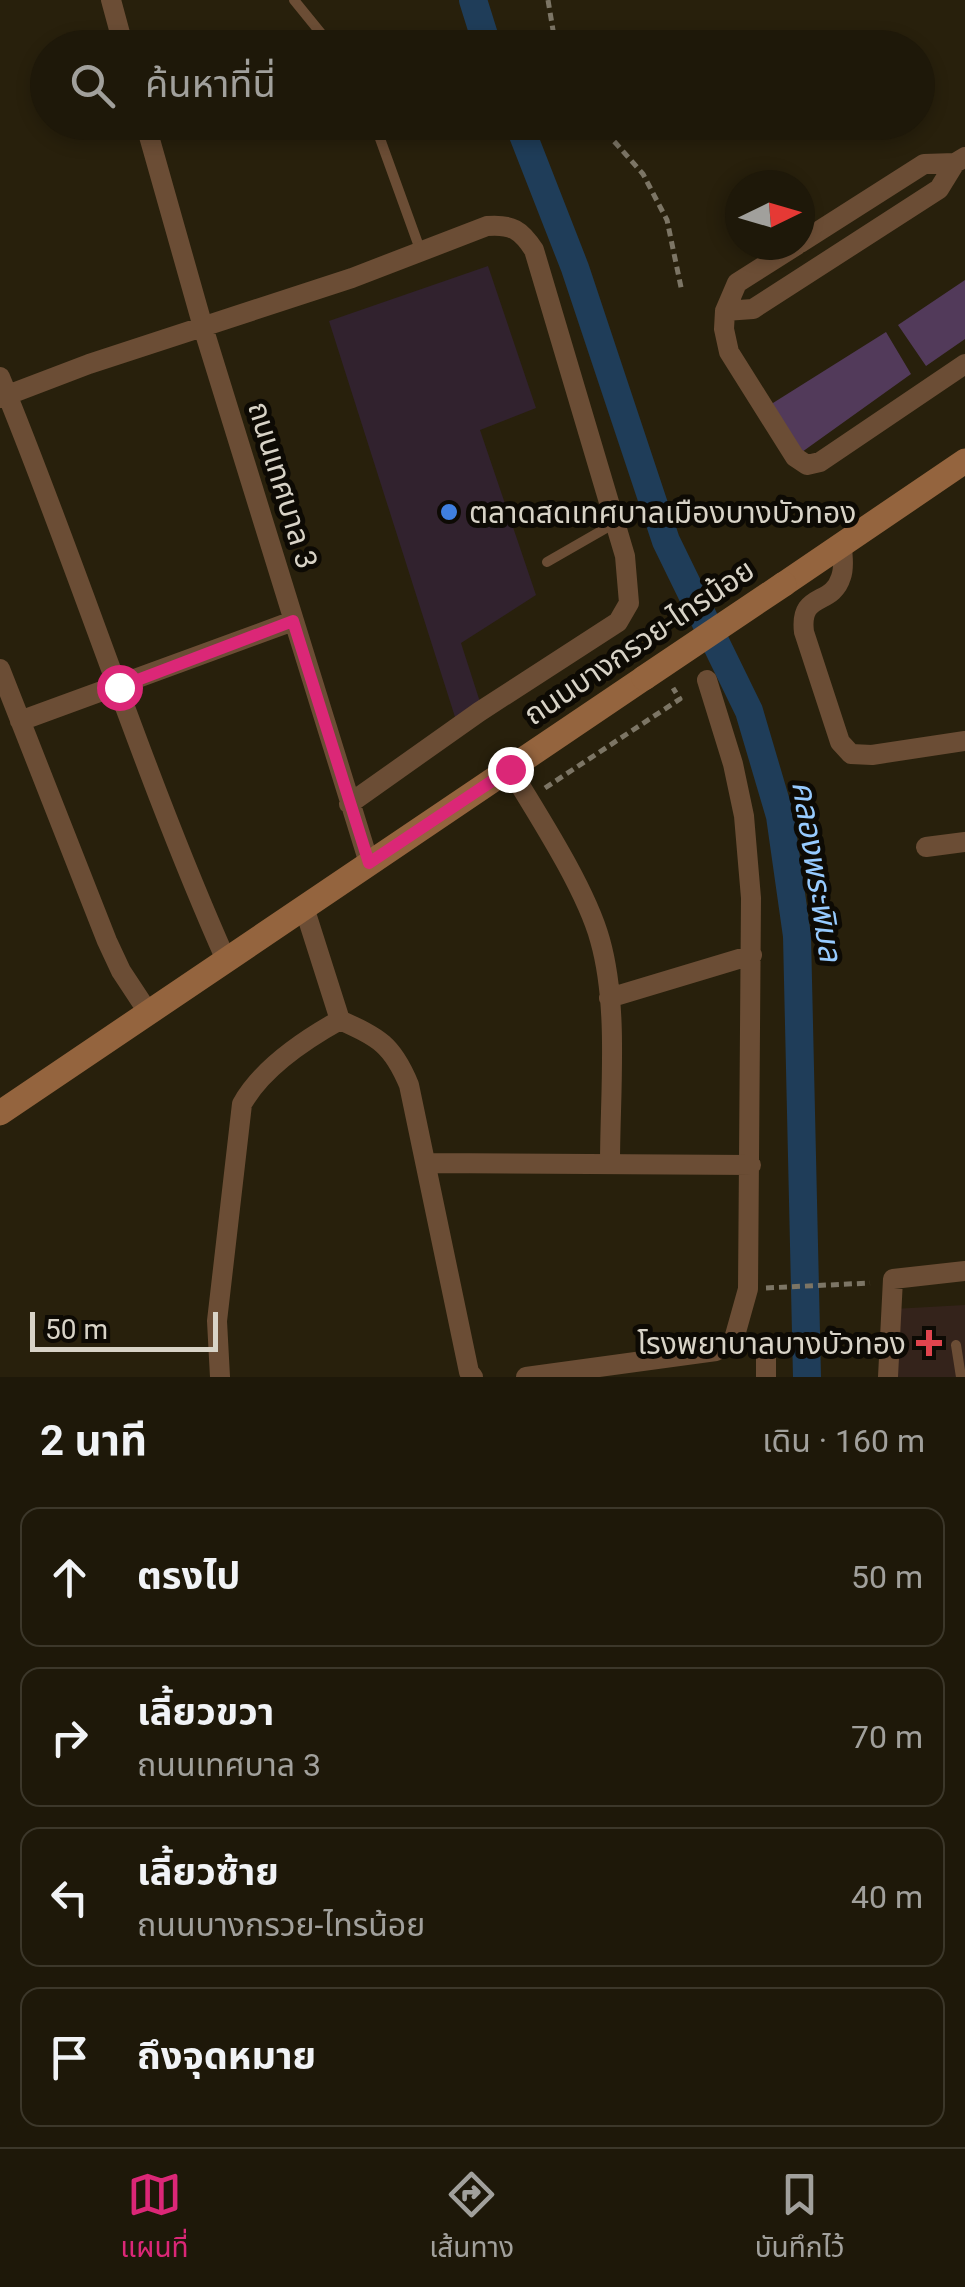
<!DOCTYPE html>
<html lang="th">
<head>
<meta charset="utf-8">
<style>
  :root { --surface:#1e1809; --page:#2b2517; --text:#f1f3f6; --muted:#a1a09c; --line:#3c372a; --accent:#db2777 }
  body { margin:0; font-family:Roboto,"Noto Sans Thai",sans-serif; background:var(--page); color:var(--text) }
  .compass { position:absolute; left:725px; top:170px; width:90px; height:90px; border-radius:50%; background:var(--surface); box-shadow:0 5px 15px #0003; rotate:85deg }
  .scale { position:absolute; left:30px; bottom:25px; width:188px; box-sizing:border-box; padding-left:10px; border:5px solid #d8d3c7; border-top:0; font-size:28px; line-height:35px; white-space:nowrap; color:#d8d3c7; -webkit-text-stroke:8px #0d0a04; paint-order:stroke }
  .stop { position:absolute; width:30px; height:30px; margin:-22px; border:8px solid #db2777; border-radius:50%; background:#fff }
  .stop.end { background:#db2777; border-color:#fff; box-shadow:0 2px 10px #0008 }
  .list { margin:0; padding:0; list-style:none }
  h2 { display:flex; justify-content:space-between; align-items:center; height:130px; margin:0; padding:0 40px; font-size:42px }
  h2 small { font-size:32px; font-weight:400; color:var(--muted) }
  .list li { display:grid; grid-template-columns:65px 1fr auto; gap:30px; align-items:center; box-sizing:border-box; height:140px; margin:0 20px 20px; padding:0 20px; border:2px solid var(--line); border-radius:20px }
  .list b { display:block; font-size:38px; white-space:nowrap }
  .list p { margin:0; font-size:32px; white-space:nowrap; color:var(--muted) }
  .list em { font-size:32px; font-style:normal; color:var(--muted) }
  .icon { flex:none; width:55px; height:55px; fill:none; stroke:currentColor; stroke-width:2; stroke-linecap:round; stroke-linejoin:round }
  .map { position:relative; flex:none; width:965px; height:1377px; overflow:hidden }
  .search { position:absolute; background:var(--surface); box-shadow:0 5px 15px #0003; left:30px; right:30px; top:30px; height:110px; display:flex; align-items:center; gap:25px; box-sizing:border-box; padding:0 35px; border-radius:55px; color:var(--muted); font-size:38px }
  .sheet { height:770px; background:var(--surface) }
  nav { display:flex; justify-content:space-around; align-items:center; box-sizing:border-box; height:140px; border-top:2px solid var(--line); background:var(--surface); font-size:28px; color:var(--muted) }
  nav a { display:grid; justify-items:center; gap:5px }
  nav .on { color:var(--accent) }
  .map>svg:first-child { display:block }
  .commercial { fill:#31222e }
  .medical { fill:#34231b }
  .lines { fill:none; stroke-linecap:round; stroke-linejoin:round }
  .canal { stroke:#1f3d59; stroke-width:28 }
  .building { fill:#523a5a }
  .path { stroke:#7c7565; stroke-width:5; stroke-dasharray:8 5; stroke-linecap:butt }
  .lane { stroke:#6b4d35; stroke-width:10 }
  .street { stroke:#6b4d35; stroke-width:20 }
  .secondary { stroke:#94643e; stroke-width:25 }
  .secondary-bridge { stroke:#94643e; stroke-width:25 }
  .route { stroke:#db2777; stroke-width:12 }
  .shop-dot { fill:#3f7fe0; stroke:#0d0a04; stroke-width:4 }
  .health-dot { fill:#e0444e; stroke:#0d0a04; stroke-width:4 }
  .labels { text-anchor:middle; dominant-baseline:central; stroke-width:10; stroke-linejoin:round; paint-order:stroke }
  .street-label { font-size:30px; fill:#d8d3c7; stroke:#0d0a04 }
  .poi-label { font-size:30px; fill:#d8d3c7; stroke:#0d0a04; text-anchor:start }
  .water-label { font-size:32px; font-style:italic; fill:#97cbff; stroke:#0d0a04 }
</style>
</head>
<body>
<div class="map">
<svg width="965" height="1377" viewBox="0 0 965 1377">
  <rect width="100%" height="100%" fill="#28200c"/>
  <!-- commercial -->
  <path class="commercial" d="M488,266L536,408L480,430L536,595L461,643L480,702L455,717L329,321Z"/>
  <!-- medical -->
  <path class="medical" d="M965,1305V1377H893V1309Z"/>
  <g class="lines">
    <!-- canal -->
    <path class="canal" d="M473,0L488,48
      M518,122L575,268L666,541L749,711L780,816L797,936L807,1377"/>
  </g>
  <!-- building -->
  <path class="building" d="M965,280V339L926,366L898,325Z
    M886,332L911,374L795,457L765,408Z"/>
  <g class="lines">
    <!-- path -->
    <path class="path" d="M548,0L556,48
      M597,122L643,174L667,220L682,292
      M545,788L680,699L673,688
      M766,1288L870,1283"/>
    <!-- lane -->
    <path class="lane" d="M294,0L333,48
      M374,122L421,252
      M547,562L615,523
      M956,1345L961,1377"/>
    <!-- street -->
    <path class="street" d="M111,0L124,48
      M145,122L203,327L369,863
      M800,243L924,164L955,163
      M797,245L737,283L725,311L724,329L729,352L795,457L807,465L820,462L965,364
      M725,311L753,309L939,189L955,163L965,157
      M0,377C79,569 142,771 226,960
      M0,398L89,364L352,278L487,226C512,224 521,230 534,250L625,556L629,603L618,622L479,712L349,804
      M842,545C842,555 845,567 841,577C832,607 799,591 804,632L840,742L851,754L872,755L965,741
      M0,669L107,941L121,971L148,1012
      M20,721L293,621
      M510,769C538,815 586,889 600,940C619,1007 610,1093 610,1163
      M926,847L965,842
      M304,907L340,1020C379,1038 392,1044 409,1085L469,1372L473,1377
      M609,998L752,955
      M428,1163L751,1165
      M220,1377L217,1321L242,1104C262,1068 304,1040 340,1020
      M526,1377L716,1351L734,1339L748,1289L751,898L744,816L733,764L707,680
      M766,1377V1357
      M888,1377L893,1279L965,1271"/>
    <!-- secondary -->
    <path class="secondary" d="M784,584L965,461
      M0,1113L644,678"/>
    <!-- secondary-bridge -->
    <path class="secondary-bridge" d="M644,678L784,584"/>
  </g>
  <g class="lines">
    <!-- route -->
    <path class="route" d="M119,687L293,621L369,863L510,769"/>
  </g>
  <!-- markers -->
  <circle class="shop-dot" cx="449" cy="512" r="10"/>
  <path class="health-dot" d="M924 1328h10v10h10v10h-10v10h-10v-10h-10v-10h10z"/>
  <g class="labels">
    <!-- street labels -->
    <g class="street-label">
      <text transform="translate(283 485) rotate(73)">ถนนเทศบาล 3</text>
      <text transform="translate(639 642) rotate(-34)">ถนนบางกรวย-ไทรน้อย</text>
    </g>
    <!-- poi labels -->
    <g class="poi-label">
      <text x="469" y="512">ตลาดสดเทศบาลเมืองบางบัวทอง</text>
      <text x="906" y="1343" text-anchor="end">โรงพยาบาลบางบัวทอง</text>
    </g>
    <!-- water labels -->
    <g class="water-label">
      <text transform="translate(817 871) rotate(81)">คลองพระพิมล</text>
    </g>
  </g>
</svg>
<svg class="compass" viewBox="-18 -18 36 36"><path d="M0-13l5 13h-10z" fill="#e53935"/><path d="M0 13l5-13h-10z" fill="#a1a09c"/></svg>
<div class="scale">50 m</div>
<div class="stop" style="left:119px;top:687px"></div>
<div class="stop end" style="left:510px;top:769px"></div>
<div class="search"><svg class="icon" aria-label="search" viewBox="0 0 24 24"><circle cx="10" cy="10" r="6"/><path d="M15 15l6 6"/></svg>ค้นหาที่นี่</div>
</div>
<section class="sheet">
<h2>2 นาที<small>เดิน · 160 m</small></h2>
<ul class="list">
<li><svg class="icon" aria-label="ahead" viewBox="0 0 24 24"><path d="M12 20V5M6 11l6-6 6 6"/></svg><div><b>ตรงไป</b></div><em>50 m</em></li>
<li><svg class="icon" aria-label="right" viewBox="0 0 24 24"><path d="M7 20v-9h11M14 6l5 5-5 5"/></svg><div><b>เลี้ยวขวา</b><p>ถนนเทศบาล 3</p></div><em>70 m</em></li>
<li><svg class="icon" aria-label="left" viewBox="0 0 24 24"><path d="M17 20v-9H6M10 6l-5 5 5 5"/></svg><div><b>เลี้ยวซ้าย</b><p>ถนนบางกรวย-ไทรน้อย</p></div><em>40 m</em></li>
<li><svg class="icon" aria-label="arrive" viewBox="0 0 24 24"><path d="M6 21V4h12l-3 4 3 4H6"/></svg><div><b>ถึงจุดหมาย</b></div></li>
</ul>
</section>
<nav>
<a class="on"><svg class="icon" aria-label="map" viewBox="0 0 24 24"><path d="M3 6l6-2 6 2 6-2v14l-6 2-6-2-6 2zM9 4v14M15 6v14"/></svg>แผนที่</a>
<a><svg class="icon" aria-label="directions" viewBox="0 0 24 24"><path d="M12 3l9 9-9 9-9-9zM9 14v-3h6M13 9l2 2-2 2"/></svg>เส้นทาง</a>
<a><svg class="icon" aria-label="saved" viewBox="0 0 24 24"><path d="M7 4h10v16l-5-4-5 4z"/></svg>บันทึกไว้</a>
</nav>
</body>
</html>
